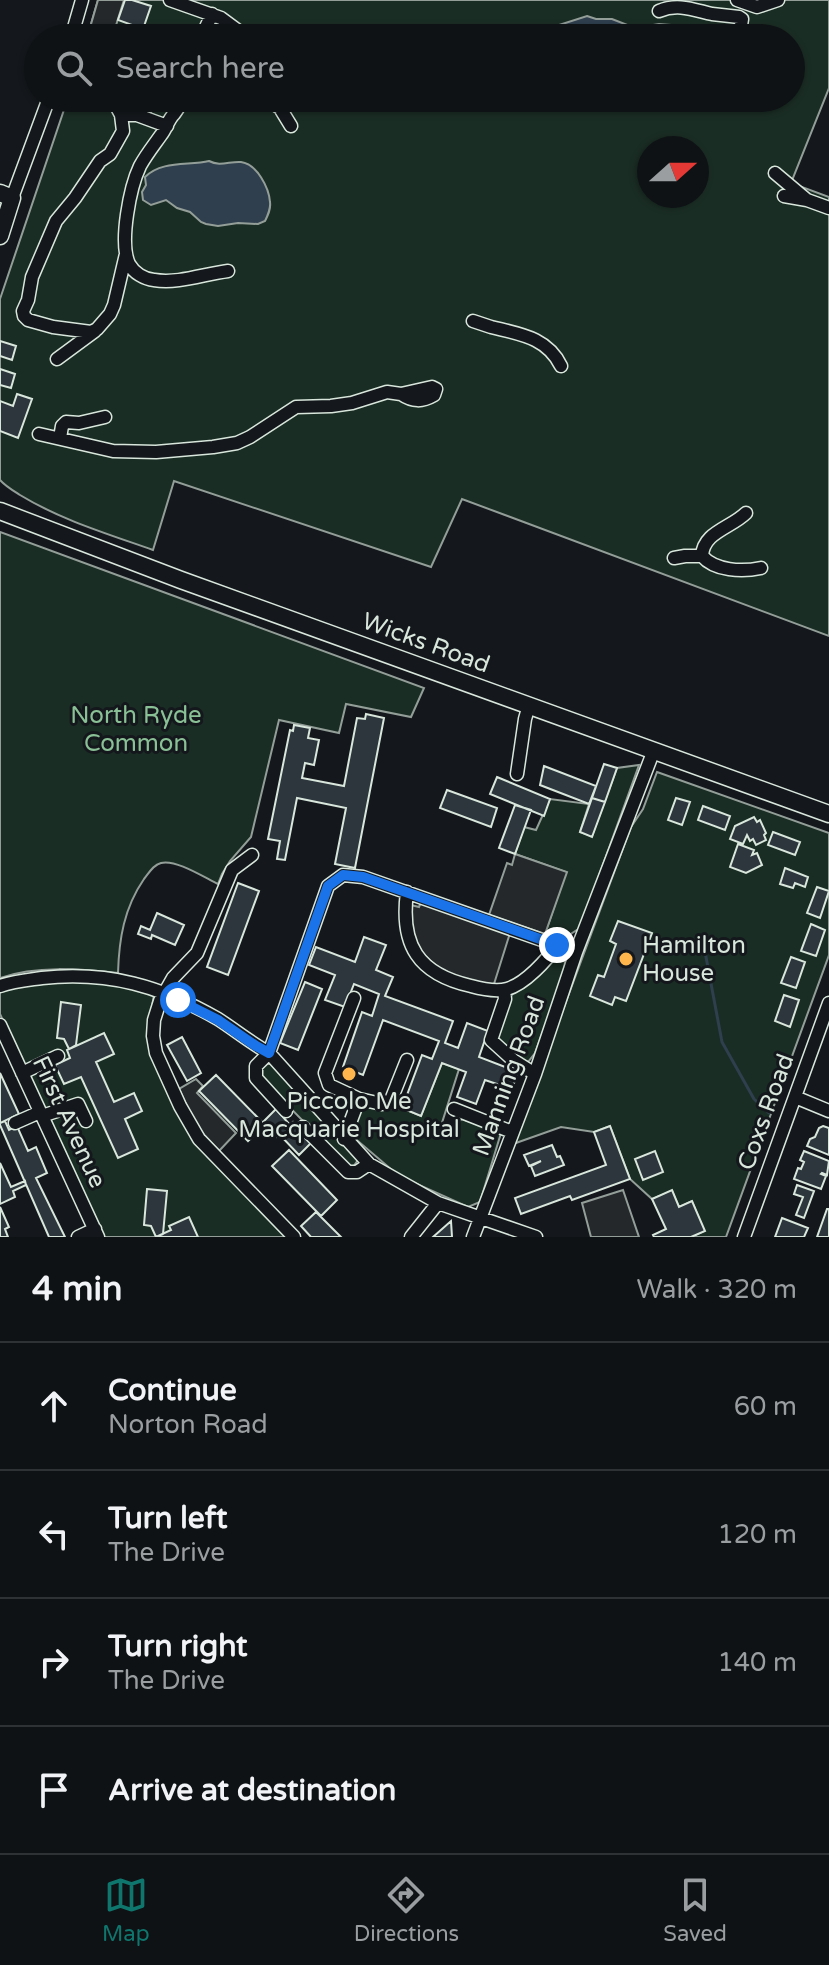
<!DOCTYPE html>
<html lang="en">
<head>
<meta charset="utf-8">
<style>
  :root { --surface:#0f1215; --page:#181b1e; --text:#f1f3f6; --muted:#9b9ea0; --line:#2f3234; --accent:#0f766e }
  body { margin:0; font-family:"Varela Round",sans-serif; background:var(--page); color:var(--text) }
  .compass { position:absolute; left:637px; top:136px; width:72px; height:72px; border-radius:50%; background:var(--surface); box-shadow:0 2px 6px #0004; rotate:69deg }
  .stop { position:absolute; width:24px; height:24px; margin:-18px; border:6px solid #1a73e8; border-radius:50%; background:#fff }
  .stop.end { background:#1a73e8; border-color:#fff; box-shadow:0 2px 8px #0008 }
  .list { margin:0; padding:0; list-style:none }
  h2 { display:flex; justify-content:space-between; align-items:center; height:104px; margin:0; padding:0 32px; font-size:34px }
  h2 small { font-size:26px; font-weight:400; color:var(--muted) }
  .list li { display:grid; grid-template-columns:52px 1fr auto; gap:24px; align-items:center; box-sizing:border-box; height:128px; padding:0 32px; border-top:2px solid var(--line) }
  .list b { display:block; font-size:30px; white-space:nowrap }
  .list p { margin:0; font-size:26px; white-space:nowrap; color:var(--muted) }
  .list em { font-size:26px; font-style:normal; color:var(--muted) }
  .icon { flex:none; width:44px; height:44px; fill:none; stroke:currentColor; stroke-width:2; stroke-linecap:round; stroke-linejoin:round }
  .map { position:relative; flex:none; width:829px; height:1237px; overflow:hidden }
  .search { position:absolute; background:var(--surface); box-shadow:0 2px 6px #0004; left:24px; right:24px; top:24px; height:88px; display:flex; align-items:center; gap:20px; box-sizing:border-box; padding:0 28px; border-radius:44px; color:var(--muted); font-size:30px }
  .sheet { height:616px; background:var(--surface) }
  nav { display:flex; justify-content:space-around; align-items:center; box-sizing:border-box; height:112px; border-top:2px solid var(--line); background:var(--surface); font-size:22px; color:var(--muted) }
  nav a { display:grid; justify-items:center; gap:4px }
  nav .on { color:var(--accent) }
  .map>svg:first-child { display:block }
  .green { fill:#1a2d24; stroke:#939e99; stroke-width:2; fill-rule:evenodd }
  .parking { fill:#24282b; stroke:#939e99; stroke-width:2 }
  .water { fill:#2f3f4d; stroke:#939e99; stroke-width:2 }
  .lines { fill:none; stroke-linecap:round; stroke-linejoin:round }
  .stream { stroke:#2f3f4d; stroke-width:3 }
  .building { fill:#2c363c; stroke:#d8e6dc; stroke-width:2 }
  .minor-casing { stroke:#d8e6dc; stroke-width:15 }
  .major-casing { stroke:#d8e6dc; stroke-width:19 }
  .minor { stroke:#14181c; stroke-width:12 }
  .major { stroke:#14181c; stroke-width:16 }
  .route { stroke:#1a73e8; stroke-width:10 }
  .poi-dot { fill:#ffb74d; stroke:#14181c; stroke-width:3 }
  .labels { text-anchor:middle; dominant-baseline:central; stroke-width:6; stroke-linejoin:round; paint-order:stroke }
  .street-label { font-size:24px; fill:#d8e6dc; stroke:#14181c }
  .park-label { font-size:24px; fill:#8ac095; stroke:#14181c }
  .poi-label { font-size:24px; fill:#d8e6dc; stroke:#14181c; text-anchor:start }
</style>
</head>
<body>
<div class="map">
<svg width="829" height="1237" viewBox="0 0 829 1237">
  <rect width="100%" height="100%" fill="#14181c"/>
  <!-- green -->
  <path class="green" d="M98,0H829V88L791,183L829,197V636L462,499L431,567L174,481L153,550C108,534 61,520 20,495C12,490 5,486 0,480V299L68,98H791V38H87ZM649,148H697V196H649Z
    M0,532L424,688L411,717L346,704L339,733L279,720L251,837L230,861L222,874L218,884C205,878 176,859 161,863C153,865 149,873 144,879C124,908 119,939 118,973C80,969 36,965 0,978Z
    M639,765L580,928L561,940L545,934L566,872L515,854L524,827L536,830L550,799L589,804L580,832L592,836L617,768Z
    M657,772L829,833V955L726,1237H691L704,1231L692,1201L679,1207L672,1191L652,1199L630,1179L610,1126L594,1132L561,1127L513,1144L631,827L643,809Z
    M557,952L565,960L564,974L535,1053L528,1062C514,1057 504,1049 497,1036L507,1002L514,992Z
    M79,980L143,989L154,995L149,1023L177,1110L289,1237H104L0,1014V992L8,988Z
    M442,1063L459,1069L441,1126L449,1129L462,1119L501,1133L480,1202L468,1207L399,1176L352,1136L362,1107L404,1109L421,1116Z
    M267,1064H271L358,1160L353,1167L345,1164L259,1076L261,1067Z"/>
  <!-- parking -->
  <path class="parking" d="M98,0H124L112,38H87Z
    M515,854L567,872L545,934L489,915L507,863L512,865Z
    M422,900L510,933L494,984L476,983L460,979L435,965L423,954L414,937L411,923V905L419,907Z
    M196,1079L203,1086L197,1093L236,1133L219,1151L196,1126L179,1089Z
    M623,1190L639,1237H591L582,1203Z"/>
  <!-- water -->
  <path class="water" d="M587,16L596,19H612L635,28L659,24L708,28L714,38H508L556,26Z
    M209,161C220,167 230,161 241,162C257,164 269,188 270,202C271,209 268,215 265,221L258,224L238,223L218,226L206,224L201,222L190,212L177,208L166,200L151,205L143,200L142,192L146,185L145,177C162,160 189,166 209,161Z"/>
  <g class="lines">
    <!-- stream -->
    <path class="stream" d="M703,941L722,1042L754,1099L769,1113"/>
  </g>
  <!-- building -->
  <path class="building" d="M125,0H132L151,6L143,29L118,20Z
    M127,31L140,35L141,32L156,38H124Z
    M122,98H156L149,117L120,107L123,99Z
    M0,341L16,346L12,360L0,356Z
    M0,369L15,374L11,388L0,385Z
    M17,394L32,399L18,438L0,431V401L13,406Z
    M366,714L384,718L355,868L335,864L346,808L297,798L285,860L277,859L280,841L268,839L290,730L293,731L294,725L310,728L308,738L319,740L314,765L305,763L302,778L344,786L357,718L365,719Z
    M604,764L617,768L605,802L592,798Z
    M544,766L596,786L589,804L540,785Z
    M497,777L550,799L544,816L490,794Z
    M447,790L497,808L491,827L440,808Z
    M592,798L605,802L592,837L580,832Z
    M676,798L690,802L682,825L668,820Z
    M515,805L531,810L515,854L499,848Z
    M703,806L730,816L725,830L698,820Z
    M754,817L757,822L760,820L766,833L764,835L766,840L756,845L753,839L750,841L747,835L743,844L730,839L735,826Z
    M773,832L800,842L795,855L768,845Z
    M738,844L754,850L752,855L757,853L762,865L746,873L730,867Z
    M785,868L808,877L805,887L795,883L793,888L780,884Z
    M238,883L259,891L228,975L207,967Z
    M817,887L829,891L820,918L807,913Z
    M157,913L184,925L175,945L152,935L151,939L138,934L141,926L150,930Z
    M618,921L652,933L626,1001L615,997L612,1005L590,996L598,975L604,977L616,944L610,941Z
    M811,924L825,930L816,956L801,951Z
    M364,937L386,945L376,970L393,977L385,996L453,1021L445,1043L458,1048L467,1023L488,1031L479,1057L518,1072L512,1089L485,1080L476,1104L457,1097L466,1072L442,1063L421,1116L404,1109L406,1103H404L422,1055L432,1059L439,1041L383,1020L363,1075L343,1067L362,1012L372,1016L379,994L354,984L345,1007L325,1000L335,975L309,965L316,947L355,962Z
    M791,957L805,962L796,988L781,983Z
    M305,982L322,989L298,1050L280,1043Z
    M784,995L799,1000L790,1027L775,1021Z
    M61,1002L81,1005L76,1045L69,1049L64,1039L57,1038Z
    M104,1033L114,1054L96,1062L114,1102L134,1093L142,1111L125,1119L138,1149L118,1158L81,1077L64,1084L55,1065L70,1058L67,1050Z
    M182,1037L201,1073L187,1081L167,1045Z
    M0,1073L19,1114L0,1123Z
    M216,1075L265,1125L248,1141L199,1091Z
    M276,1109L290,1125L293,1122L312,1142L299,1155L280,1135L277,1137L263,1122Z
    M5,1121L9,1130L17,1126L28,1151L36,1147L47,1173L36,1178L65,1237H49L0,1125V1123Z
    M610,1126L630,1179L572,1200L570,1196L521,1214L515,1198L606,1165L594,1132Z
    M823,1126L829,1128V1155L807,1146L810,1139L815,1137L819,1128Z
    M552,1145L557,1157L560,1156L564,1165L535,1176L531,1166L541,1161L529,1166L524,1155Z
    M289,1150L337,1200L321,1216L272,1166Z
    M655,1151L663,1172L643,1180L635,1159Z
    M804,1151L829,1161L827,1175L822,1173L821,1174L826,1176L821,1189L794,1179L798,1168L801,1169L804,1162L800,1160Z
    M0,1163L11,1187L25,1181L26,1185L13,1191L15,1197L0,1204Z
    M797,1185L814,1191L804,1218L796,1215L803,1197L794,1194Z
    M147,1189L167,1191L163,1234L156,1237L151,1226L144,1225Z
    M672,1190L679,1207L692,1201L705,1231L691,1237H654L653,1235L666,1229L652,1199Z
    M0,1207L9,1227L5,1229L8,1237H0Z
    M827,1209H829V1237H817Z
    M316,1212L341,1237H311L301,1226Z
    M189,1217L198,1237H156L171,1230L169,1226Z
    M782,1218L808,1228L804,1237H775Z
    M451,1221L452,1237H433Z"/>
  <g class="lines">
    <!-- minor casing -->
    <g class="minor-casing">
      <path id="minor" d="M170,0L221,18L244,35
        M737,0L757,7L778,0
        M659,11C678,3 694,10 712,14C721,15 730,16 739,17L742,19L739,38
        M71,38L82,0
        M201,38L212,14
        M112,98L121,115L123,131L110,154L100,161L75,198L56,221L32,277L28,300L23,311L24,316L28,320L53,327L91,332L97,329L110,314L114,305L126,254
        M183,98C181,105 178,108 174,114C168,120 166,129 161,135C154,145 146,155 140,166C130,187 119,242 129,264C134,273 144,279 154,280C178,284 204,274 228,271
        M265,98L280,108L291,126
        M121,115H137L167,126
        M775,173L807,200
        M784,196L807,200L829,208
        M12,198L49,98
        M473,321C479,323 485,325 491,327C519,334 547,337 561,366
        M57,359L95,331
        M432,387L436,389L434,395C422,402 413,402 401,394Z
        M39,434L113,451L156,452L213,447L237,443L250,437L296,407L331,406L352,403L387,392L401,394
        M60,438L62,426L66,422L79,423L105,417
        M746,513C731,528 703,532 702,556C715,571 742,572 761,568
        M674,558L685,556H702
        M517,774L525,719L529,705
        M252,855L232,870L197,953L173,978L160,1001L154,1020L153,1036L156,1053L180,1106L199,1139L294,1237
        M407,892C400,945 418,974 471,986C482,989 496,992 507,989C525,984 547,960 557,945
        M0,986C14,981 28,980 42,978C108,971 161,986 218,1019C235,1030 251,1043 269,1053L369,1164L438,1203L536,1237
        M504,990L505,999L491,1040L513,1060L535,1074
        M0,1025L98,1237
        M22,1073L58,1056
        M795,1097L829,1111
        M359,1099L382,1104L391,1100L407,1060
        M454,1109L512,1132
        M286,1111L256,1078V1066L269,1053L328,886L343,875L363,877L576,952
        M42,1116L78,1104L86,1121
        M15,1123L40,1112
        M303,1127L348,1172H357L369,1164
        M344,1139L359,1099L329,1085L325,1073L354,998
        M78,1237L95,1229
        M411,1237L438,1203
        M473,1237L535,1074L576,952L654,750
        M744,1237L829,1003"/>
    </g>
    <!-- major casing -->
    <g class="major-casing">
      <path id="major" d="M0,193L12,198L0,236
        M0,511L181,580L829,814"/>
    </g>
    <!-- minor -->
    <use href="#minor" class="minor"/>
    <!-- major -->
    <use href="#major" class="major"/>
  </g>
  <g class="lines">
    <!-- route -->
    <path class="route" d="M178,1000L218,1020L256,1046L269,1053L328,886L343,875L363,877L557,945"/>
  </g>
  <!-- markers -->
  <g class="poi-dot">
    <circle cx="626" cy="959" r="8"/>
    <circle cx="349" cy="1074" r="8"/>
  </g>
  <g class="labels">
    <!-- street labels -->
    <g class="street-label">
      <text transform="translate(426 643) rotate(20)">Wicks Road</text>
      <text transform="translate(509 1076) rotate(-70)">Manning Road</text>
      <text transform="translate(766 1112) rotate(-70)">Coxs Road</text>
      <text transform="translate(69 1122) rotate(65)">First Avenue</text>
    </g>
    <!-- park labels -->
    <g class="park-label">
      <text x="136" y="715">North Ryde<tspan x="136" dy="28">Common</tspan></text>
    </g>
    <!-- poi labels -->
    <g class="poi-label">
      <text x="642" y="945">Hamilton<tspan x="642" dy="28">House</tspan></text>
      <text x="349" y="1101" text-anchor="middle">Piccolo Me<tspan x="349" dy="28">Macquarie Hospital</tspan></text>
    </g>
  </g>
</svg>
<svg class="compass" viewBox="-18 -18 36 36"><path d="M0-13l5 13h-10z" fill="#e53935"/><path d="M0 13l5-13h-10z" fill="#9b9ea0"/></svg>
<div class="stop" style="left:178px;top:1000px"></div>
<div class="stop end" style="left:557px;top:945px"></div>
<div class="search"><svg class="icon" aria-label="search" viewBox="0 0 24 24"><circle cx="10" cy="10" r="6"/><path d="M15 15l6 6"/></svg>Search here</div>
</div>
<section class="sheet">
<h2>4 min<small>Walk · 320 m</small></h2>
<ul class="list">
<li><svg class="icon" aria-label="ahead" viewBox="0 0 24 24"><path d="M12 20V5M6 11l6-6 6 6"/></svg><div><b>Continue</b><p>Norton Road</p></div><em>60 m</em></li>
<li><svg class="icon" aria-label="left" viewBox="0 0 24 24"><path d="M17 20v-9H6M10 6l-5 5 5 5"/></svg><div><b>Turn left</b><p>The Drive</p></div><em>120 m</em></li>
<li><svg class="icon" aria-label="right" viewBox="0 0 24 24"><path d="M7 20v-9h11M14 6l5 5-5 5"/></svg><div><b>Turn right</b><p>The Drive</p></div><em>140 m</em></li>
<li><svg class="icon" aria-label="arrive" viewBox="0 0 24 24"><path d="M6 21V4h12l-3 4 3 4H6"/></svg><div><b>Arrive at destination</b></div></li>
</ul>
</section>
<nav>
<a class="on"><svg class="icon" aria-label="map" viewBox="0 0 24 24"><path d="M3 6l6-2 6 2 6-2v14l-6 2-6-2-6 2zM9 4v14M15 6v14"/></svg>Map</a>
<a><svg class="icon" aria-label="directions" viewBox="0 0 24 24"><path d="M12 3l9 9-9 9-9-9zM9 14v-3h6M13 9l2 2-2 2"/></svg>Directions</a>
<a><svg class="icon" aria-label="saved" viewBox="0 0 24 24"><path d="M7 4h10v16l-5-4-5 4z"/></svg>Saved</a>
</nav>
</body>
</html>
